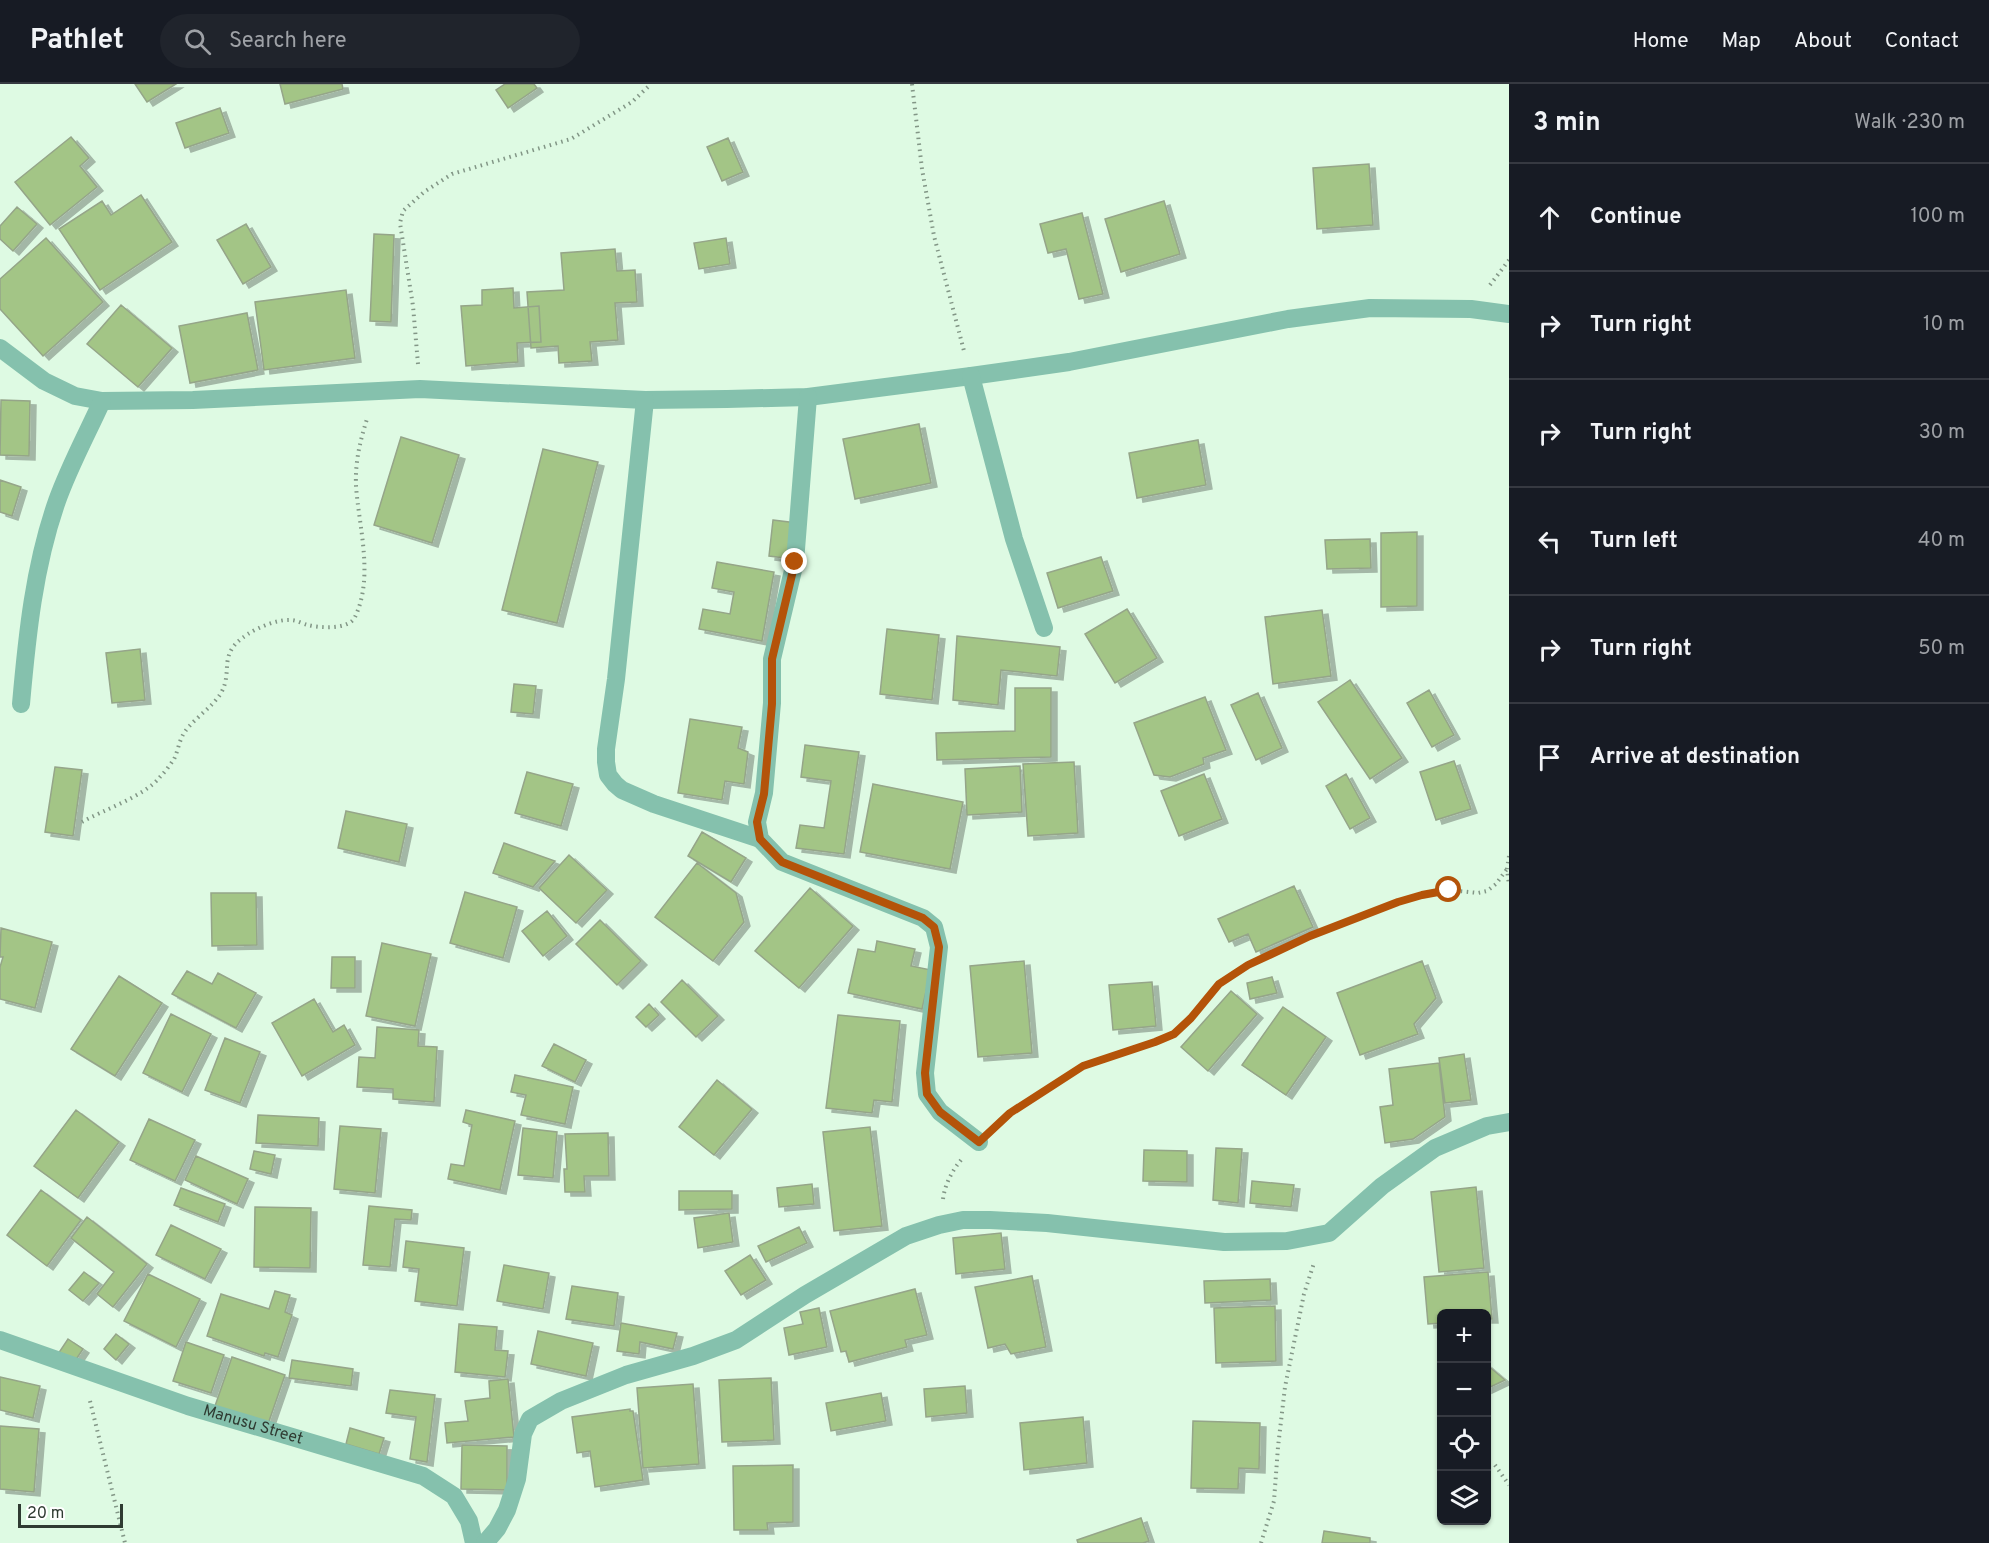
<!DOCTYPE html>
<html lang="en">
<head>
<meta charset="utf-8">
<style>
  :root { --surface:#171b24; --page:#20242c; --text:#f1f3f6; --muted:#9ea1a6; --line:#363941 }
  body { margin:0; font-family:Overpass,sans-serif; background:var(--page); color:var(--text) }
  .controls { position:absolute; right:18px; bottom:18px; display:grid; overflow:hidden; border-radius:9px; box-shadow:0 2px 4px #0004 }
  .controls button { width:54px; height:54px; display:grid; place-items:center; padding:0; border:0; border-bottom:2px solid var(--line); background:var(--surface); color:var(--text); font:30px sans-serif }
  .scale { position:absolute; left:18px; bottom:15px; width:105px; box-sizing:border-box; padding-left:6px; border:3px solid #2f3b32; border-top:0; font-size:16px; line-height:21px; white-space:nowrap; color:#2f3b32; -webkit-text-stroke:4px #fff; paint-order:stroke }
  .stop { position:absolute; width:18px; height:18px; margin:-14px; border:4px solid #b45309; border-radius:50%; background:#fff }
  .stop.end { background:#b45309; border-color:#fff; box-shadow:0 2px 6px #0008 }
  .list { margin:0; padding:0; list-style:none }
  h2 { display:flex; justify-content:space-between; align-items:center; height:78px; margin:0; padding:0 24px; font-size:26px }
  h2 small { font-size:20px; font-weight:400; color:var(--muted) }
  .list li { display:grid; grid-template-columns:39px 1fr auto; gap:18px; align-items:center; box-sizing:border-box; height:108px; padding:0 24px; border-top:2px solid var(--line) }
  .list b { display:block; font-size:22px; white-space:nowrap }
  .list em { font-size:20px; font-style:normal; color:var(--muted) }
  .icon { flex:none; width:33px; height:33px; fill:none; stroke:currentColor; stroke-width:2; stroke-linecap:round; stroke-linejoin:round }
  .map { position:relative; flex:none; width:1509px; height:1459px; overflow:hidden }
  header { display:flex; align-items:center; gap:36px; box-sizing:border-box; height:84px; padding:0 30px; background:var(--surface); border-bottom:2px solid var(--line) }
  header strong { font-size:28px }
  nav { display:flex; gap:33px; margin-inline-start:auto; font-size:21px }
  .search { width:420px; height:54px; background:var(--page); display:flex; align-items:center; gap:15px; box-sizing:border-box; padding:0 21px; border-radius:33px; color:var(--muted); font-size:22px }
  main { display:flex }
  aside { flex:1; background:var(--surface) }
  .map>svg:first-child { display:block }
  .building { fill:#a3c586; stroke:#95a589; stroke-width:1.5; filter:url(#shadow) }
  .lines { fill:none; stroke-linecap:round; stroke-linejoin:round }
  .path { stroke:#829686; stroke-width:4; stroke-dasharray:1.5 4.5; stroke-linecap:butt }
  .minor { stroke:#85c1ad; stroke-width:18 }
  .route { stroke:#b45309; stroke-width:8 }
  .labels { text-anchor:middle; dominant-baseline:central; stroke-width:4.5; stroke-linejoin:round; paint-order:stroke }
  .street-label { font-size:16px; fill:#2f3b32; stroke:#fff }
</style>
</head>
<body>
<header>
<strong>Pathlet</strong>
<div class="search"><svg class="icon" aria-label="search" viewBox="0 0 24 24"><circle cx="10" cy="10" r="6"/><path d="M15 15l6 6"/></svg>Search here</div>
<nav><a>Home</a><a>Map</a><a>About</a><a>Contact</a></nav>
</header>
<main>
<div class="map">
<svg width="1509" height="1459" viewBox="0 0 1509 1459">
  <defs>
    <filter id="shadow"><feDropShadow dx="6" dy="4" stdDeviation="0" flood-color="#0004"/></filter>
  </defs>
  <rect width="100%" height="100%" fill="#defae3"/>
  <!-- building -->
  <path class="building" d="M135,0H176L147,18Z
    M280,0H342L343,5L285,20Z
    M505,0H534L537,4L508,24L496,6Z
    M220,24L229,49L185,64L176,39Z
    M71,53L89,74L80,82L97,103L50,141L15,98Z
    M728,54L743,88L722,97L707,63Z
    M1369,80L1373,141L1317,145L1313,84Z
    M141,111L172,158L100,206L59,145L102,117L111,131Z
    M1164,117L1180,170L1121,188L1105,135Z
    M17,123L37,140L13,167L0,155V142Z
    M1082,129L1103,210L1079,215L1066,165L1048,169L1040,140Z
    M246,140L271,183L243,200L217,156Z
    M374,150L394,151L391,238L370,237Z
    M46,154L103,218L43,272L0,225V195Z
    M726,154L730,180L699,185L694,159Z
    M615,165L617,187L635,186L637,218L615,219L618,256L590,258L592,277L559,279L558,262L531,264L527,208L564,206L561,169Z
    M513,204L514,224L539,222L541,258L517,259L518,278L466,282L461,222L482,221V206Z
    M346,206L355,274L264,286L255,218Z
    M121,221L172,264L138,303L87,260Z
    M247,229L258,286L190,299L179,242Z
    M1,316L30,317L29,372L0,371Z
    M919,340L931,399L855,415L843,355Z
    M401,353L459,371L432,459L374,441Z
    M1198,356L1206,401L1137,414L1129,369Z
    M543,365L598,378L557,539L502,526Z
    M0,396L21,403L12,432L0,428Z
    M773,436L797,439L793,475L769,472Z
    M1417,448V522L1381,523V449Z
    M1370,455L1371,484L1327,485L1325,456Z
    M1101,473L1113,507L1058,524L1047,489Z
    M717,478L774,488L762,557L699,545L703,525L730,530L734,508L712,504Z
    M1127,525L1157,574L1115,599L1085,550Z
    M1322,526L1331,592L1273,600L1265,533Z
    M887,545L939,551L932,616L880,610Z
    M957,552L1060,563L1057,592L1001,586L998,621L953,616Z
    M140,565L145,616L112,619L106,569Z
    M1350,596L1402,674L1370,695L1318,618Z
    M514,600L536,602L533,630L511,628Z
    M1015,604H1051V673L937,676L936,649L1015,647Z
    M1429,606L1454,651L1432,663L1407,619Z
    M1258,609L1282,664L1256,676L1231,621Z
    M1205,613L1226,666L1203,674L1204,680L1170,693L1154,691L1134,639Z
    M690,635L742,643L738,664L748,668L744,700L725,697L722,716L678,709Z
    M805,661L859,668L844,770L796,764L800,741L824,744L831,697L801,693Z
    M1454,677L1471,725L1436,736L1420,688Z
    M1074,678L1078,749L1028,752L1023,680Z
    M1020,682L1022,728L967,731L965,685Z
    M55,683L82,686L73,752L45,748Z
    M527,688L573,700L561,742L515,729Z
    M1204,690L1222,735L1179,752L1161,707Z
    M1346,690L1370,734L1350,745L1326,702Z
    M873,700L963,718L950,785L860,768Z
    M346,727L407,740L399,778L338,764Z
    M702,748L746,774L731,798L688,772Z
    M504,759L555,777L533,803L493,789Z
    M569,771L607,806L576,839L539,804Z
    M697,779L736,809L744,838L713,877L655,833Z
    M1294,802L1313,843L1256,868L1248,850L1229,858L1218,835Z
    M810,804L853,842L799,904L755,867Z
    M465,808L517,823L503,874L450,859Z
    M211,809H256L257,861L212,862Z
    M547,827L567,852L543,872L522,847Z
    M600,836L641,877L617,901L576,860Z
    M1,844L52,858L35,924L0,915V883L3,873H0Z
    M877,857L915,865L911,882L931,886L922,925L848,909L858,865L875,868Z
    M382,859L431,870L415,942L366,932Z
    M332,873H355V904H331Z
    M1024,877L1032,969L978,973L970,882Z
    M1422,877L1436,914L1414,940L1418,950L1360,971L1337,909Z
    M187,887L212,900L218,889L256,909L236,944L172,910Z
    M119,892L162,919L115,992L71,965Z
    M1272,893L1277,909L1250,915L1247,899Z
    M682,896L718,932L696,953L661,918Z
    M1152,898L1156,942L1113,946L1109,901Z
    M1231,907L1257,930L1208,987L1181,963Z
    M314,915L333,948L344,941L355,961L302,992L272,939Z
    M649,920L659,931L646,943L636,933Z
    M1283,923L1326,953L1286,1011L1242,981Z
    M171,930L211,950L182,1008L143,989Z
    M838,931L900,937L892,1018L874,1016L872,1029L826,1024Z
    M377,943L419,946L418,962L437,963L434,1018L393,1015V1005L357,1003L359,973L375,974Z
    M225,954L260,968L240,1019L205,1006Z
    M554,960L586,976L575,998L542,982Z
    M1464,970L1471,1016L1445,1019L1439,974Z
    M1439,979L1445,1033L1413,1055L1385,1059L1380,1023L1393,1021L1389,985Z
    M515,991L573,1003L565,1040L521,1031L526,1011L511,1008Z
    M717,996L752,1025L714,1071L679,1043Z
    M76,1026L119,1058L78,1114L34,1082Z
    M466,1026L515,1037L500,1106L448,1095L451,1080L464,1082L472,1041L463,1038Z
    M258,1031L319,1034L318,1062L256,1059Z
    M149,1035L195,1056L175,1097L130,1076Z
    M340,1042L381,1045L375,1109L334,1105Z
    M870,1043L882,1142L834,1147L823,1048Z
    M523,1044L557,1048L553,1094L518,1091Z
    M608,1049L609,1092H584L585,1108H565L564,1085H567L565,1050Z
    M1216,1064L1242,1065L1238,1119L1213,1116Z
    M1144,1066L1187,1067V1098L1143,1097Z
    M254,1067L275,1071L271,1090L250,1085Z
    M196,1072L248,1095L237,1120L185,1096Z
    M1252,1097L1294,1101L1291,1123L1250,1119Z
    M812,1100L814,1120L779,1123L777,1104Z
    M1476,1103L1484,1184L1439,1188L1431,1108Z
    M181,1104L225,1120L218,1138L174,1121Z
    M41,1106L81,1136L47,1182L7,1151Z
    M679,1107H732V1125L679,1126Z
    M369,1122L412,1126L411,1136L395,1135L390,1183L363,1181Z
    M255,1123L311,1124L310,1184L254,1183Z
    M729,1129L733,1158L698,1164L694,1134Z
    M87,1133L147,1180L113,1223L97,1210L114,1188L71,1154Z
    M171,1141L221,1165L205,1195L156,1171Z
    M799,1143L807,1159L766,1178L758,1162Z
    M1001,1149L1005,1185L956,1190L953,1154Z
    M406,1157L464,1164L457,1222L415,1217L419,1185L403,1183Z
    M750,1171L766,1196L741,1211L725,1187Z
    M504,1181L549,1189L543,1225L497,1217Z
    M84,1188L99,1199L83,1217L69,1206Z
    M1488,1188L1492,1235H1486V1230H1442V1239L1428,1240L1424,1193Z
    M148,1190L200,1215L176,1263L124,1237Z
    M1032,1192L1046,1263L1011,1270L1005,1260L988,1264L975,1203Z
    M1270,1195L1271,1216L1205,1219L1204,1197Z
    M572,1202L618,1209L614,1242L566,1235Z
    M915,1205L927,1251L905,1256L907,1263L849,1278L846,1267L841,1268L830,1227Z
    M275,1207L290,1211L285,1228L292,1231L278,1273L265,1269L264,1272L207,1252L221,1210L269,1225Z
    M1275,1222L1276,1277L1216,1279L1214,1224Z
    M819,1224L827,1263L789,1271L784,1244L803,1240L800,1228Z
    M621,1239L677,1249L673,1265L640,1258L639,1270L617,1267Z
    M459,1240L497,1243L495,1266L508,1267L505,1293L455,1288Z
    M538,1247L593,1259L586,1292L531,1280Z
    M116,1250L129,1260L116,1276L104,1265Z
    M68,1255L83,1265L73,1280L58,1270Z
    M186,1258L224,1271L211,1309L173,1297Z
    M232,1273L285,1291L268,1340L215,1322Z
    M292,1276L353,1285L351,1302L289,1294Z
    M1486,1280L1505,1296L1486,1305Z
    M0,1293L40,1302L33,1334L0,1326Z
    M771,1294L774,1356L722,1358L719,1296Z
    M508,1295L514,1353L447,1359L445,1339L468,1337L465,1317L490,1314L489,1297Z
    M693,1300L699,1380L643,1384L637,1304Z
    M965,1302L967,1329L926,1333L924,1305Z
    M390,1306L435,1311L427,1378L410,1375L416,1333L386,1329Z
    M881,1309L886,1337L831,1347L826,1319Z
    M630,1325V1327H633L643,1396L595,1403L590,1367L577,1369L572,1333Z
    M1083,1333L1087,1379L1024,1386L1020,1339Z
    M1193,1337L1260,1339L1259,1385L1239,1384L1238,1405L1191,1404Z
    M0,1342L39,1345L34,1408L0,1405Z
    M350,1344L384,1354L379,1370L346,1360Z
    M462,1361L507,1362V1406L461,1405Z
    M793,1381V1438L767,1439L768,1446H734L733,1382Z
    M1141,1434L1149,1457L1143,1459H1078L1077,1456Z
    M1324,1447L1370,1454V1459H1322Z"/>
  <g class="lines">
    <!-- path -->
    <path class="path" d="M912,0L922,85L934,152L964,267
      M1490,201L1509,176
      M418,280L413,222L400,139L403,127L424,108L452,90L571,55L632,18L651,0
      M82,738C103,726 145,712 160,693C165,688 170,681 174,675C178,667 179,657 184,649C194,634 212,624 221,609C234,586 216,570 248,550C259,543 278,535 291,536C297,536 303,540 308,541C320,544 349,546 355,533C374,493 359,444 356,402C355,378 360,357 367,335
      M1509,772L1507,785L1509,801
      M999,1040L1010,1029L1083,982L1155,958L1174,950L1191,934L1219,900L1248,881L1310,852L1398,818L1422,811L1449,806L1478,809L1487,807L1496,800L1507,785
      M943,1115C945,1100 952,1087 961,1076
      M90,1317L125,1459
      M1495,1381L1509,1401
      M1261,1459L1274,1417L1278,1363L1285,1303L1304,1210L1314,1179"/>
    <!-- minor -->
    <g class="minor">
      <path d="M0,264L44,297L75,312L102,317L193,316L420,305L645,316L727,315L808,313L971,292L1069,278L1288,235L1370,224L1471,225L1509,230"/>
      <path d="M971,292L1014,455L1044,544"/>
      <path d="M808,313L795,478L772,575V619L764,709L757,738L760,755L782,778L923,834L934,843L939,863L925,989L927,1010L940,1028L979,1058"/>
      <path d="M645,316L616,595L606,665V678L608,691L615,700L622,706L654,720L760,755"/>
      <path d="M21,620C27,552 34,482 57,417C69,383 87,350 102,317"/>
      <path id="s1" d="M0,1256L188,1322L423,1392L454,1412L469,1437L474,1459"/>
      <path d="M485,1459L497,1445L507,1426L517,1395L523,1350L530,1335L561,1317L626,1291L693,1272L736,1256L805,1211L906,1152L939,1141L963,1136H990L1047,1139L1224,1158L1287,1157L1329,1149L1382,1102L1435,1064L1487,1042L1509,1038"/>
    </g>
  </g>
  <g class="lines">
    <!-- route -->
    <path class="route" d="M795,478L772,575V620L764,710L757,738L760,755L782,778L923,834L934,843L939,863L925,989L927,1010L940,1028L979,1058L1010,1029L1083,982L1155,958L1174,950L1191,934L1219,900L1248,881L1310,852L1398,818L1422,811L1449,806"/>
  </g>
  <g class="labels">
    <!-- street labels -->
    <g class="street-label">
      <text stroke="none"><textPath href="#s1" startOffset="267">Manusu Street</textPath></text>
    </g>
  </g>
</svg>
<div class="controls">
<button>+</button>
<button>−</button>
<button><svg class="icon" aria-label="locate" viewBox="0 0 24 24"><circle cx="12" cy="12" r="6"/><path d="M12 2v4M12 18v4M2 12h4M18 12h4"/></svg></button>
<button><svg class="icon" aria-label="layers" viewBox="0 0 24 24"><path d="M12 4l9 5-9 5-9-5zM3 14l9 5 9-5"/></svg></button>
</div>
<div class="scale">20 m</div>
<div class="stop" style="left:1449px;top:806px"></div>
<div class="stop end" style="left:795px;top:478px"></div>
</div>
<aside>
<h2>3 min<small>Walk · 230 m</small></h2>
<ul class="list">
<li><svg class="icon" aria-label="ahead" viewBox="0 0 24 24"><path d="M12 20V5M6 11l6-6 6 6"/></svg><div><b>Continue</b></div><em>100 m</em></li>
<li><svg class="icon" aria-label="right" viewBox="0 0 24 24"><path d="M7 20v-9h11M14 6l5 5-5 5"/></svg><div><b>Turn right</b></div><em>10 m</em></li>
<li><svg class="icon" aria-label="right" viewBox="0 0 24 24"><path d="M7 20v-9h11M14 6l5 5-5 5"/></svg><div><b>Turn right</b></div><em>30 m</em></li>
<li><svg class="icon" aria-label="left" viewBox="0 0 24 24"><path d="M17 20v-9H6M10 6l-5 5 5 5"/></svg><div><b>Turn left</b></div><em>40 m</em></li>
<li><svg class="icon" aria-label="right" viewBox="0 0 24 24"><path d="M7 20v-9h11M14 6l5 5-5 5"/></svg><div><b>Turn right</b></div><em>50 m</em></li>
<li><svg class="icon" aria-label="arrive" viewBox="0 0 24 24"><path d="M6 21V4h12l-3 4 3 4H6"/></svg><div><b>Arrive at destination</b></div></li>
</ul>
</aside>
</main>
</body>
</html>
